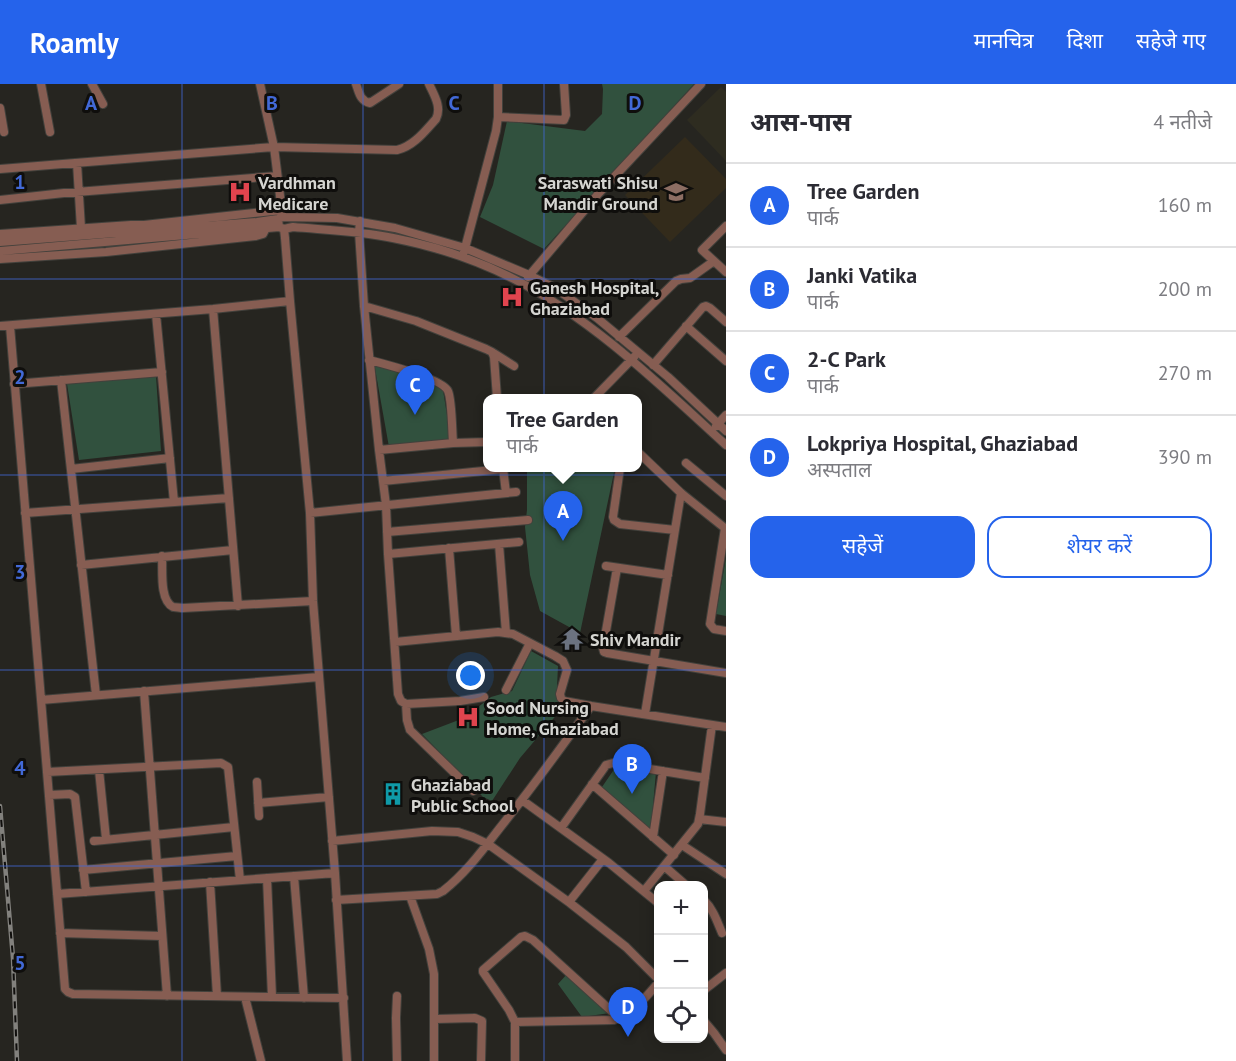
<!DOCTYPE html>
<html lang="hi">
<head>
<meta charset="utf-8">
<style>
  :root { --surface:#fff; --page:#f7f7f7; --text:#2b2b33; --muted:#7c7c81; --line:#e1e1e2; --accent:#2563eb }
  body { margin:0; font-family:"PT Sans","Noto Sans Devanagari",sans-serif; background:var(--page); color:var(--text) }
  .controls { position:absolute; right:18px; bottom:18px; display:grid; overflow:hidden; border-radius:12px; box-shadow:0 3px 15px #0003 }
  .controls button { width:54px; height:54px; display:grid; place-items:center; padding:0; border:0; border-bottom:2px solid var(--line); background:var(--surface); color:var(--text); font:30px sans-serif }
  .you { position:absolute; left:471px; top:592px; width:21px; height:21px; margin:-15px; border:4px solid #fff; border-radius:50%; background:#1a73e8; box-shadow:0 0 0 9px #1a73e833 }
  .badge { display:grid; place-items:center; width:39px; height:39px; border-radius:50%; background:var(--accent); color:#fff; font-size:20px; font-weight:700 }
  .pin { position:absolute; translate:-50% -50px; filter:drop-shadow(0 2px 3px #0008) }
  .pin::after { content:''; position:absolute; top:32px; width:21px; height:18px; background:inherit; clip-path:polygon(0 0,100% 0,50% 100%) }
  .popup { position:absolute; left:483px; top:310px; width:159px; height:78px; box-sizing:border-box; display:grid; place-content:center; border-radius:12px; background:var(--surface); filter:drop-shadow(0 2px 4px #0005); font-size:20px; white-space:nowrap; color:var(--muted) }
  .popup b { font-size:22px; color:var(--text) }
  .popup::after { content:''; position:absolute; left:50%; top:100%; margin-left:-12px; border:12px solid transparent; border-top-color:var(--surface) }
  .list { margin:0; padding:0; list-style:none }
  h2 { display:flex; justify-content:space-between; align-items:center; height:78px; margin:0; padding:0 24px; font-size:26px }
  h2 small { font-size:20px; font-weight:400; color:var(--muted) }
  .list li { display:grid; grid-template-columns:39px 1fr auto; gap:18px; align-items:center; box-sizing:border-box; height:84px; padding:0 24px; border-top:2px solid var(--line) }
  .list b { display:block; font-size:22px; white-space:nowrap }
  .list p { margin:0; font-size:20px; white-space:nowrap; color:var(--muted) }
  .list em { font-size:20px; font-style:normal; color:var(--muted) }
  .actions { display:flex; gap:12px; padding:18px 24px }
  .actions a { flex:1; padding:14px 0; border:2px solid var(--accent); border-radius:18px; text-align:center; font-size:21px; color:var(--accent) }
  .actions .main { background:var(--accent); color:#fff }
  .icon { flex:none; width:33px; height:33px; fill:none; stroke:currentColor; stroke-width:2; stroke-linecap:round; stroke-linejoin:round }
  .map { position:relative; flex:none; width:726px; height:977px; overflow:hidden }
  header { display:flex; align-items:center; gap:36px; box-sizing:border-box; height:84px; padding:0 30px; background:var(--accent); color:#fff }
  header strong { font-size:28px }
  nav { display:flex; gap:33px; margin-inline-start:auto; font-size:21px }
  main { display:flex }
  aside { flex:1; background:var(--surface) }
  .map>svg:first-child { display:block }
  .built { fill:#2e2c20 }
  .education { fill:#332b1b }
  .green { fill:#31513e }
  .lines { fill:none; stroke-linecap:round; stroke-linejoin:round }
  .minor-casing { stroke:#42413c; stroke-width:10 }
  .minor { stroke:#865d52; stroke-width:8 }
  .rail-casing { stroke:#82817d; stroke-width:4.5 }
  .rail { stroke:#0f0e0c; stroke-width:2; stroke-dasharray:7; stroke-linecap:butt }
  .grid { fill:none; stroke:#4269d7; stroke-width:1.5; stroke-opacity:0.55 }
  .labels { text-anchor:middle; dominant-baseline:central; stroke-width:6; stroke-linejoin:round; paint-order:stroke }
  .poi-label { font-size:18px; font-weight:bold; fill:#d5d5d1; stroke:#0f0e0c; text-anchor:start }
  .grid-label { font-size:20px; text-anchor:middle; font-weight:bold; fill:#4269d7; stroke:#0f0e0c; stroke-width:6; stroke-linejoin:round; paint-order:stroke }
</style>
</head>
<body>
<header>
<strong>Roamly</strong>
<nav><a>मानचित्र</a><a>दिशा</a><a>सहेजे गए</a></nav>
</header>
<main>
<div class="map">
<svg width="726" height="977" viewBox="0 0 726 977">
  <rect width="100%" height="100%" fill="#262520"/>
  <!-- built -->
  <path class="built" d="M721,3L726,8V77L687,36Z"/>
  <!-- education -->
  <path class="education" d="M685,53L726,95V104L670,158L625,111Z"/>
  <!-- green -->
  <path class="green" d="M602,0H694L544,165L480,133L493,101L507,37L585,47L602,30L603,5Z
    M374,279L440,299L443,306L451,356L389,363Z
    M156,292L161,367L79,376L67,300Z
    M527,384H615L580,549L540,527L530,491L525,443L527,426Z
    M726,474V532L716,530Z
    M531,567L558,582L557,603L559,628L520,674L492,717L483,713L422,650L464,634L491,613L512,607Z
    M615,684L656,688L651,744H649L602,703Z
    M567,890L610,929L582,933L558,900Z"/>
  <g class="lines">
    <!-- minor casing -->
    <g class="minor-casing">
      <path id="minor" d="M41,0L50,48
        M92,0L103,20
        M260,0L274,63L282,128
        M356,0C359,8 360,17 370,19L399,0
        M0,24L4,48
        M498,33L564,36L566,31L564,0
        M77,79L81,144
        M0,85L274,63L397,66C414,62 425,47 436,35C442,23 434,11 429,0
        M0,116L64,109L277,92
        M278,135L279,143L284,145L285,154L290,217L310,429L313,517L335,789L347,977
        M360,137L359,148L364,222L379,366L386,421L388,470L398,610L401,617L406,620L460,617L484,613
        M726,142L702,166L726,188
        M284,145L293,143C327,146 360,147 393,154C434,162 477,176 514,195C594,236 660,301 726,361
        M0,150L131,141H144L282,126
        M0,158L257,138L278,135L283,133L337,134L395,144L465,164L529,191L555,204L597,234L668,293L726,347
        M0,167L279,143
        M464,168L496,47L498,33V0
        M0,175L106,168L256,152L263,150L265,146
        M528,193L599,109L701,0
        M364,222L416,237L486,265L492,268L494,273L497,314
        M213,225L238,522
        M156,230L174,418
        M0,242L213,225L290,217
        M10,242L65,905L68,908L73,910L344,914
        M686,242L726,277
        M619,253L676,197L681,195L690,194L714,177
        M492,268L514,282
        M369,276C384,280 443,295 448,307C452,316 452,347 453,359
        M653,281L703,223L706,222L710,224L726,238
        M61,296L96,611
        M14,300L162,288
        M594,314L634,273
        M716,342L726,331
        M379,366L453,359L488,358
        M638,368L681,409L726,445
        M686,379L726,412
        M503,384L506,409
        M620,384L613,433L614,436L620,440L675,446
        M71,385L170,374
        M383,397L503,385
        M25,429L229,414
        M310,429L516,408
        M725,444L710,540L714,545L726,547
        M387,448L528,436
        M499,460L506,549
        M449,464L456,552
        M388,470L519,458
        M162,472C163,485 159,516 173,523C175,523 181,524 183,524L313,517
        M81,481L233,466
        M606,482L668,491
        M617,484L603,564L604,568L607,569L726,589
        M395,558L498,548L513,550L555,572L563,577L567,586L560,610L561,614L564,617L591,622L726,643
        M506,606L530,559
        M144,607L167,912
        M41,616L319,593
        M406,620L407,636L410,646L473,707
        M645,630L681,409
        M99,686L106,755
        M47,688L221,679L228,683L240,796
        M257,698L259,732
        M592,700L674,771
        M49,711L70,710L75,713L86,808
        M522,716L609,779L658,819
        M258,719L329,713
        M699,735L726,738
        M561,744L604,684L606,681L613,679L705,694
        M653,753L663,687
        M94,757L234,743
        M332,757L432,747L458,748L473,753L488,760L570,819L626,863L658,895
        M682,761L726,790
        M664,782L687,802
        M83,786L237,772
        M294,792L304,914
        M267,794L272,913
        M210,798L217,912
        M644,807L698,740L700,730L712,641
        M57,810L335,789
        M410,812L429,865L434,890V977
        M336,816L437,810L443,807C465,790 482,767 499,745C531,705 561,664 591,622
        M704,816C713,825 717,837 722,849
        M569,818L603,775
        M60,849L162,852
        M704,906L726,889
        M397,912L396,934L397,977
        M245,913L261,977
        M435,935L475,934L482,937L481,977
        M704,937L714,949L726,966
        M515,938L614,936C633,930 645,914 658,899
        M515,977V938L509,926L483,888V886L521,853L525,852L533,856L619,934"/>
    </g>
    <!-- minor -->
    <use href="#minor" class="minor"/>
    <!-- rail casing -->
    <g class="rail-casing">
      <path id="rail" d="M0,722L13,874L17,977"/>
    </g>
    <!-- rail -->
    <use href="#rail" class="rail"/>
  </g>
  <!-- grid -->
  <path class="grid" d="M182,0V977M363,0V977M544,0V977M0,195H726M0,391H726M0,586H726M0,782H726"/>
  <!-- icons -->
  <defs>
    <g id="hospital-bare" transform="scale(1.8)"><path d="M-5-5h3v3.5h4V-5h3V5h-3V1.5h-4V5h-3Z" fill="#e0444e" stroke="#0f0e0c" stroke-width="2.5" paint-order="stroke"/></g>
    <g id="school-bare" transform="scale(1.8)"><path d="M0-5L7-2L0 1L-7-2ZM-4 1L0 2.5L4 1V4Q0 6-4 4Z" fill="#8d6e63" stroke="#0f0e0c" stroke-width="2.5" paint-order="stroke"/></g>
    <g id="temple-bare" transform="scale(1.8)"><path d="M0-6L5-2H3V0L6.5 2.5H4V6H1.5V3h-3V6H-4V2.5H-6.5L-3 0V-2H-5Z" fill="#6b7280" stroke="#0f0e0c" stroke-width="2.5" paint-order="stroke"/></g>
    <g id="building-bare" transform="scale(1.8)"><path d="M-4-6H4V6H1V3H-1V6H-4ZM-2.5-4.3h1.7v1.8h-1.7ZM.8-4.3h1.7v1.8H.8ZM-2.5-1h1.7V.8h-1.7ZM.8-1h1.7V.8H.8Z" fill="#0f9aa8" stroke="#0f0e0c" stroke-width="2.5" paint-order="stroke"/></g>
  </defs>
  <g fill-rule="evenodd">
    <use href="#hospital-bare" x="240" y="108"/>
    <use href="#school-bare" x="676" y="108"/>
    <use href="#hospital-bare" x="512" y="213"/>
    <use href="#temple-bare" x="572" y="555"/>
    <use href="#hospital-bare" x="468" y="633"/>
    <use href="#building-bare" x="393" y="710"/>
  </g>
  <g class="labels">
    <!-- poi labels -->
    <g class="poi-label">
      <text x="258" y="98">Vardhman<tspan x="258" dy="21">Medicare</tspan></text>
      <text x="658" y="98" text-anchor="end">Saraswati Shisu<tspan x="658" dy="21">Mandir Ground</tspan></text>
      <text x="530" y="203">Ganesh Hospital,<tspan x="530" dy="21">Ghaziabad</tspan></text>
      <text x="590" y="555">Shiv Mandir</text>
      <text x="486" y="623">Sood Nursing<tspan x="486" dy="21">Home, Ghaziabad</tspan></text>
      <text x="411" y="700">Ghaziabad<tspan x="411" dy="21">Public School</tspan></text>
    </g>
  </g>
  <g class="grid-label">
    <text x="91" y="26">A</text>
    <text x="272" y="26">B</text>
    <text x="454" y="26">C</text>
    <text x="635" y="26">D</text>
    <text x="20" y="105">1</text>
    <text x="20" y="300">2</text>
    <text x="20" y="495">3</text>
    <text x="20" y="691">4</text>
    <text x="20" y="886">5</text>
  </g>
</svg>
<div class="controls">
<button>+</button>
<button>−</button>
<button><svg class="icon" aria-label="locate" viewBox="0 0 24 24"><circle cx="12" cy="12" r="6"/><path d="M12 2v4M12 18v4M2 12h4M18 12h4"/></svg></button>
</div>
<div class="you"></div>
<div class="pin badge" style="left:563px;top:457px">A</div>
<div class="popup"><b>Tree Garden</b>पार्क</div>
<div class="pin badge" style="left:632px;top:710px">B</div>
<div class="pin badge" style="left:415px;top:331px">C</div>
<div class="pin badge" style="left:628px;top:953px">D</div>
</div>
<aside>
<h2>आस-पास<small>4 नतीजे</small></h2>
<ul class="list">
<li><span class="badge">A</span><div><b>Tree Garden</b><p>पार्क</p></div><em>160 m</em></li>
<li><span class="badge">B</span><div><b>Janki Vatika</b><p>पार्क</p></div><em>200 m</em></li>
<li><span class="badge">C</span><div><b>2-C Park</b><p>पार्क</p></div><em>270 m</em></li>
<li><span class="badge">D</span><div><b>Lokpriya Hospital, Ghaziabad</b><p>अस्पताल</p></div><em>390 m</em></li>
</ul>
<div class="actions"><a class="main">सहेजें</a><a>शेयर करें</a></div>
</aside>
</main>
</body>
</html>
